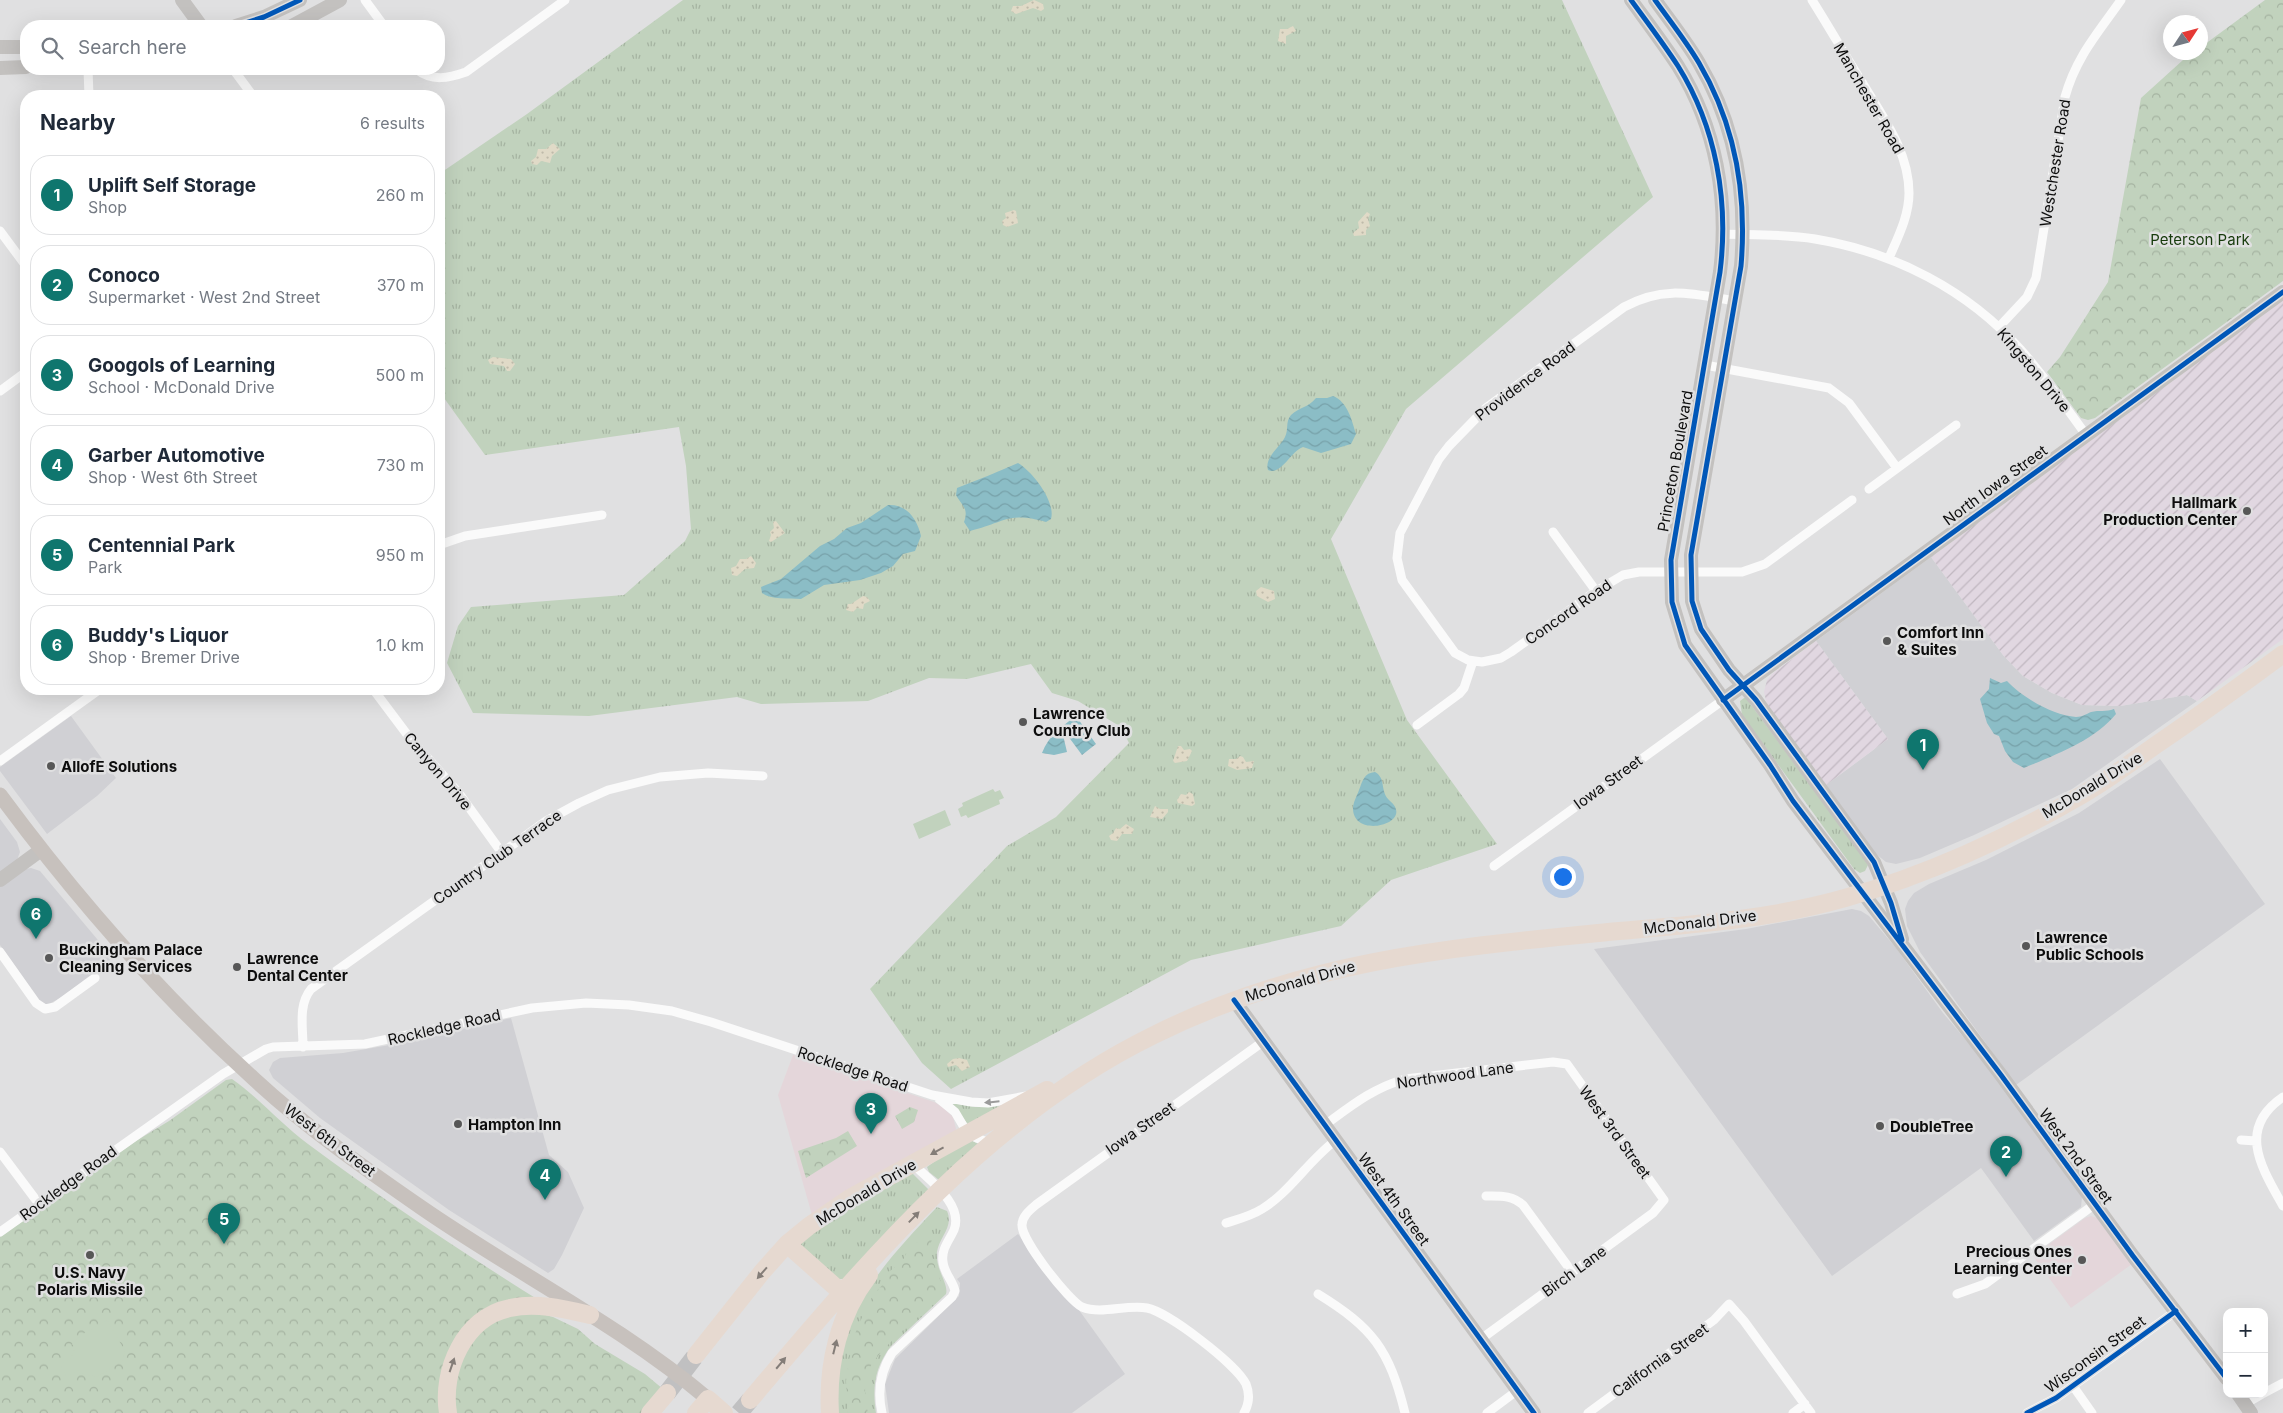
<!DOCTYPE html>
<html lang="en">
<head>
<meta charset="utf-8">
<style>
  :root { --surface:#fff; --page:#f2f2f3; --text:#1f2937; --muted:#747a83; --line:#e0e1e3; --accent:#0f766e }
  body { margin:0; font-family:Inter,sans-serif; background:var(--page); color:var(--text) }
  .controls { position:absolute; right:15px; bottom:15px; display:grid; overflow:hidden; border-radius:10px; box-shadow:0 5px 20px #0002 }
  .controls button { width:45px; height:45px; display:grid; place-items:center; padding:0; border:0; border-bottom:1px solid var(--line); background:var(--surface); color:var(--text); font:25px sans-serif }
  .compass { position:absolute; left:2163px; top:15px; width:45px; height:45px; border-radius:50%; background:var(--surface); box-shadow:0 5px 20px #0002; rotate:54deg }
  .you { position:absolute; left:1562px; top:876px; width:18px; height:18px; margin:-12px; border:4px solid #fff; border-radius:50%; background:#1a73e8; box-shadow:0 0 0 8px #1a73e833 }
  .badge { display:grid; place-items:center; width:32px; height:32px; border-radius:50%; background:var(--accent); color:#fff; font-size:16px; font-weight:700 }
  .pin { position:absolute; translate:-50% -41px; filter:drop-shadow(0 1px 2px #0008) }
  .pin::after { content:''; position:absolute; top:26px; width:18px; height:15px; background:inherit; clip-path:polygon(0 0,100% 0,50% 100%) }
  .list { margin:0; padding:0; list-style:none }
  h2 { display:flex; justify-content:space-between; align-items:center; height:65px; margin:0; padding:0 20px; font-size:21px }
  h2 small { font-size:16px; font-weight:400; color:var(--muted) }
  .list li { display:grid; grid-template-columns:32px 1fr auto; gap:15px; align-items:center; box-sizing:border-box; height:80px; margin:0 10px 10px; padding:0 10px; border:1px solid var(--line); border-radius:20px }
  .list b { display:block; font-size:19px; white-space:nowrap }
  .list p { margin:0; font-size:16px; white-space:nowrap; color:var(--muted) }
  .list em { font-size:16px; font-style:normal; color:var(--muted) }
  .icon { flex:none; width:28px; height:28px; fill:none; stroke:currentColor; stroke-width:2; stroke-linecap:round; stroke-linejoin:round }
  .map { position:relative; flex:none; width:2283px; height:1413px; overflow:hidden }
  .search { position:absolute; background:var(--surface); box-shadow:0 5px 20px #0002; left:20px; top:20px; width:425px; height:55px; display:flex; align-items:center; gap:12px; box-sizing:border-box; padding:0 18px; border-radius:20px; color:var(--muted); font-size:19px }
  .panel { position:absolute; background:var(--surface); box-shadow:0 5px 20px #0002; left:20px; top:90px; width:425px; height:605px; border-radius:20px }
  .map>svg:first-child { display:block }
  .built { fill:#d0d0d4 }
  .industrial { fill:url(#industrial-furrows) }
  .education { fill:#e4d6da }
  .grass { fill:url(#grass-tufts) }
  .forest { fill:url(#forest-crowns) }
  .sand { fill:url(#sand-dots) }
  .garden { fill:#c1d2bd }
  .water { fill:url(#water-waves) }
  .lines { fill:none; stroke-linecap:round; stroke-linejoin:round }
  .highway-tunnel { stroke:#c0c0c1; stroke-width:18; stroke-dasharray:18 9; stroke-linecap:butt }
  .street { stroke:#fafafa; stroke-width:9 }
  .secondary { stroke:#c3c1bf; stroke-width:14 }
  .primary { stroke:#c7c1bd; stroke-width:15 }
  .highway { stroke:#e6d9d0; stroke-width:18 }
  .cycleway-casing { stroke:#e0e0e1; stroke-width:8 }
  .cycleway { stroke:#0057b8; stroke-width:5 }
  .oneway { fill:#9b9b9b }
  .oneway2 { fill:#847d78 }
  .poi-dot { fill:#575757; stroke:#e0e0e1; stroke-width:2 }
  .labels { text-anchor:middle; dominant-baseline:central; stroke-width:5; stroke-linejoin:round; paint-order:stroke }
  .street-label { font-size:15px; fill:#0d0d0d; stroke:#e0e0e1 }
  .park-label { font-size:15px; fill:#173b0c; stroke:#e0e0e1 }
  .poi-label { font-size:15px; font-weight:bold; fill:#0d0d0d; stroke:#e0e0e1; text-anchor:start }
</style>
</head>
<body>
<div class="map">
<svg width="2283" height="1413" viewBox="0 0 2283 1413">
  <defs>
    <pattern id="industrial-furrows" width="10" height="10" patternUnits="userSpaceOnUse" patternTransform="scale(1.25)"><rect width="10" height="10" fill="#e1d7e1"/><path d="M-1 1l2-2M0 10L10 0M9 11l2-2" fill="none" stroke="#c0b7c0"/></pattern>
    <pattern id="grass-tufts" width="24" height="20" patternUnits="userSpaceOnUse" patternTransform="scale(1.25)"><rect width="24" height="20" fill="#c1d2bd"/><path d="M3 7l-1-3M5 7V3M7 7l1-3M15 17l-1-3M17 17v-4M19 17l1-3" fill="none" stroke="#a5b3a1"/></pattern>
    <pattern id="forest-crowns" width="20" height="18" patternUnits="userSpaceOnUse" patternTransform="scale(1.25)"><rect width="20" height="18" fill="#c1d2bd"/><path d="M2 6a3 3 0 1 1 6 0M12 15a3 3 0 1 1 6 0" fill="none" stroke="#a5b3a1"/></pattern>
    <pattern id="sand-dots" width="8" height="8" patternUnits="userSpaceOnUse" patternTransform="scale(1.25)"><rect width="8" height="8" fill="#e0dac7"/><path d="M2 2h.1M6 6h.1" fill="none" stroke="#bfbaaa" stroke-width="1.8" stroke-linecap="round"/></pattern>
    <pattern id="water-waves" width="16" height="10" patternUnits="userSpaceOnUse" patternTransform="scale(1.25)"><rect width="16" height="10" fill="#8bbdc6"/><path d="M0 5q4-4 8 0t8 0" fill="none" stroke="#77a1a9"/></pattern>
  </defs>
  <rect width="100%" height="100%" fill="#e0e0e1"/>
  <!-- built -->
  <path class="built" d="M1931,557L2003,655L2023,676L2052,693L2082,705L2120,706L2187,695L2197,701L2072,789L1974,835L1920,858L1896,864L1886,862L1876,854L1826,785L1888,739L1816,641Z
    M71,716L116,778L97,796L47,834L0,771V767Z
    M2160,759L2265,904L2016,1085L1920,952L1907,926L1905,909L1908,901L1914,893L1929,884L1986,860L2079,813Z
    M0,819L17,842L20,852L17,860L0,873Z
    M31,868L40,871L113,958L62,997L47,1005L41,1002L0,945V887L26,869Z
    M1852,909L1861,911L1869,916L1896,948L1943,1013L1982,1059L2082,1197L2081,1207L2034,1241L1981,1168L1832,1276L1594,949L1746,929Z
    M511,1018L549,1155L568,1172L584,1208L562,1255L554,1269L548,1273L449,1210L320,1118L273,1078L269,1070L273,1062L280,1058L343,1053L401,1043Z
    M1018,1234L1063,1294L1079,1310L1125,1374L1072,1413H889L885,1384L895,1359L959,1296L960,1283L957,1279Z"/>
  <!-- industrial -->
  <path class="industrial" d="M2283,300V639L2197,701L2187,695L2120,706L2082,705L2052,693L2023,676L2003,655L1931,557Z
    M1816,641L1888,739L1826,785L1767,704L1764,692L1767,680L1772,674Z"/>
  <!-- education -->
  <path class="education" d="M793,1055L934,1102L943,1107L953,1117L956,1129L954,1134L812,1215L778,1095Z
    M2091,1216L2097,1218L2132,1264L2071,1308L2033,1256L2085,1218Z"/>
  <!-- grass -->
  <path class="grass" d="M683,0H1562L1653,197L1406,409L1331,539L1407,720L1497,844L1391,880L1341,926L1191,960L951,1089L922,1063L870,989L1007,846L1056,817L1129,743L1121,727L1078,701L1052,693L1031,664L967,679L929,678L868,701L761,704L737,697L589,716L473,713L447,663L458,626L471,607L624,595L685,541L691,529L686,466L679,427L485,455L439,391V174L527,114Z
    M1744,698H1746L1866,861L1868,865L1865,871L1860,873L1854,869L1742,715L1740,701Z
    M952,1103L976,1107L1005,1106L969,1126Z
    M967,1138L980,1145L939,1180L929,1172L927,1167Z
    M906,1174H913L929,1190L845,1279H837L801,1248L800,1243L822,1224Z
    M937,1207L947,1211C954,1227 939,1237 937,1252C935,1269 949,1284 946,1294L891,1346C875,1367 872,1387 876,1413H837C833,1317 876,1272 937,1207Z"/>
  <!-- forest -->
  <path class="forest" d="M2265,0H2283V281L2095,418L2088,420L2081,418L2047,372L2060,357L2108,282L2141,98L2183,60L2193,53L2200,52L2201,47Z
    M232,1079C259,1098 281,1124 308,1144C382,1199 459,1250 537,1299L479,1316L443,1413H0V1237L136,1141L169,1121L226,1080Z
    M910,1107L918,1110L914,1122L902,1129L895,1116Z
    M848,1131L857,1146L806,1178L798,1151L836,1138Z
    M928,1233L932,1239L929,1250L945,1293C926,1311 874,1351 867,1374C863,1385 866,1402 868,1413H848L846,1381L849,1361L854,1336L863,1315L873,1295L885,1282L889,1272L903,1260L908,1250Z
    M506,1314H542L553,1317L578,1329L595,1344L645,1374L663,1389L641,1413H456L453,1386L463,1356L478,1333Z"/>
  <!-- sand -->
  <path class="sand" d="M1034,0L1043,4L1044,9L1041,11L1033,8L1016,14L1011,11L1013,6H1021Z
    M1293,26L1296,31L1286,36V44L1278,41L1280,29H1287Z
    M553,143L560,149L552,156L550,163L541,161L537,165L532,164L531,161L536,157L538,149H546Z
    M1014,210L1016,211L1018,223L1007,227L1003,225L1002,221L1006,218L1005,213Z
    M1367,212L1370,214L1368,219L1370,226L1366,230V235L1354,236L1353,233L1359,228L1358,222Z
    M493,357L511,359L515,364L510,371H507L504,366L490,364L488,360Z
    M776,521L785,533L771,542L769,541L771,535L770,532L774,528L773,522Z
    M751,556L756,563L754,568L745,569L737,576L732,575L731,568L736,566L740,559H746Z
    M1261,587L1274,591L1275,599L1268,602L1257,596L1256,591Z
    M863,596L867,597L870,601L864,604L863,609L857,608L853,612L846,610L848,604H851Z
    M1178,746H1181L1184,750L1190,749L1192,751L1187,761L1175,763L1173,761Z
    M1240,756L1243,757L1246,762L1254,761L1252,768L1237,770L1228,766L1229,759H1236Z
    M1189,792L1193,794L1195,804L1192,806L1178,803L1177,800L1181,794L1186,795Z
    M1155,806L1160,809H1168V812L1162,819L1150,817Z
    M1126,824L1134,829L1132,834H1122L1117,841L1111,840L1109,836L1113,833L1116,828L1120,829Z
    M959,1058L967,1060L970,1067L962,1071L956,1065L948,1067L947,1064L953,1059Z"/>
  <!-- garden -->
  <path class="garden" d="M993,789L995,792L1000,790L1004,798L999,800L1000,804L968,818L966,815L961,817L958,809L963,806L962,803Z
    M945,810L951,825L919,839L913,824Z
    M107,1320L125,1351L122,1361L97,1377L80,1373L78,1370L67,1377L60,1365L71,1358L75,1348L72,1344L81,1335Z"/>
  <!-- water -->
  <path class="water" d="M1333,396C1348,402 1352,421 1356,434L1351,444L1321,453L1303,447C1290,452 1281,476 1268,470C1264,458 1280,447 1285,437C1289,429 1285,422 1291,415C1299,407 1308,408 1316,398H1327Z
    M1018,463C1033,472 1056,502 1051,519L1046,522C1008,511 1004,523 970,531L964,522C969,508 962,506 956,495L957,488C977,480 998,472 1018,463Z
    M888,505C907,504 917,519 921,536L915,551L903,554L893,566L881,573L860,580L824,585L801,599C789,598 771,600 762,593L761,587L781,579L820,546L834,539L847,528L861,523Z
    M1990,678L2001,683L2007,681C2023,698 2053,715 2076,717C2082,717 2086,714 2091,712C2099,710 2106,712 2114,709L2116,714C2095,740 2055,755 2024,768L2013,762L2005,751L1999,736L1994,734L1987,723L1980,699L1989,689Z
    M1076,716L1096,744L1082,755L1065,732L1063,735L1067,752L1054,755L1042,753C1049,735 1061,727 1076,716Z
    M1375,772C1387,779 1379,791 1390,801C1416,823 1354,840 1353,809C1353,802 1357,796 1359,790C1363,780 1364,773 1375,772Z"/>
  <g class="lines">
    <!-- highway-tunnel -->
    <path class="highway-tunnel" d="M667,1393L696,1355
      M739,1413L750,1400"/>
    <!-- street -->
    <path class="street" d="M365,0L384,26
      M1812,0C1829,27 1845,55 1862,82C1882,116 1909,151 1909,193C1909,216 1898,237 1889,258
      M88,69L89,96
      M233,69L253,96
      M416,69C432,82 449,78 466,72L565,0
      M0,231L26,266
      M1724,234C1754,235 1785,234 1815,239C1894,252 1968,290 2021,350C2045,377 2065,406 2086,435
      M1735,301C1693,294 1664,285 1624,307L1486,408L1449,446L1439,459L1400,533L1397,558L1402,580L1455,653L1468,660L1482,662L1501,658L1511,652L1596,591L1623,575L1639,572H1742L1765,564L1852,500
      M1999,327L2027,297L2036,278L2065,97C2076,57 2098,33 2121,0
      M1705,365L1829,388L1849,403L1897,468
      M0,391L26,372
      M1869,489L1956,425
      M1553,532L1596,591
      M439,545L465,536L602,515
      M373,689L409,737L458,792L502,853
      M1417,725L1459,694L1464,688L1473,661
      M0,761L100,689
      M1494,866L1723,700
      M0,952L36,1003L45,1009L55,1007L95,978
      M303,1047C303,1027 298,1005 311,989L546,821L579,803L608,790L660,777L708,773L763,776
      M2283,1097C2236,1129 2262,1168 2283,1206
      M939,1099L955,1112L968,1134L991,1144
      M1325,1125C1351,1106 1373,1088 1405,1079L1553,1062L1567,1064L1664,1200L1653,1213L1481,1339
      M2241,1140L2256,1141
      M0,1152L39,1204
      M1486,1196C1501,1196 1512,1195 1523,1205L1572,1272
      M1226,1223C1239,1219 1251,1216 1262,1209C1289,1193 1309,1160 1336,1140
      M0,1232L223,1074L266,1049L273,1047L365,1044L532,1008L586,1003L629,1005L672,1011L711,1022L932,1095L971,1102L988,1103L1026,1096
      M1318,1294C1373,1328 1389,1349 1405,1413
      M1957,1294L1985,1284L2095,1204
      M2073,1386L2092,1413
      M2264,1393L2283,1383
      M2245,1404L2262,1394
      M882,1413C877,1391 880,1372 892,1353L952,1297L955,1291C953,1281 944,1273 943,1262C941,1249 949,1241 954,1230C964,1204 929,1180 913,1164
      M1244,1413C1249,1404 1250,1394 1246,1384C1236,1364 1168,1312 1147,1308C1126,1304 1102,1315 1082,1307C1069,1301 1021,1240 1022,1225C1022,1216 1030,1210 1037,1204L1264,1041
      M1487,1413L1518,1390
      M1588,1413L1714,1320L1729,1304L1744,1321L1811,1413
      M1793,1413L1805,1404
      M2027,1413L2056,1398L2176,1311"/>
    <!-- secondary -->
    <path class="secondary" d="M182,0L201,26
      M1631,0C1647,22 1663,43 1678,66C1716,127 1729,200 1720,272L1671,560L1672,602L1685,645L1770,765L1793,801L2001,1075L2133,1256L2227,1379
      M1655,0C1670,21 1686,41 1699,63C1736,126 1747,195 1741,266L1691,555L1692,601L1701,629L1729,670L1756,700L1874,862L1891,903L1902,939
      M236,26L264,17L300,0
      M292,26L340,0
      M0,47H26
      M0,68L26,67
      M1723,700L2283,292
      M0,880L41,850
      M1234,1000L1534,1413
      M2238,1394L2251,1413"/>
    <!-- primary -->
    <path class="primary" d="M0,795C76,898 159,993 254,1079C306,1127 364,1168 422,1208C516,1273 620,1325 708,1399"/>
    <!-- highway -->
    <path class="highway" d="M787,1244L841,1292
      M696,1355L762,1272L787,1244L809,1226L850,1198L1047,1090
      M750,1400C867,1262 988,1116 1154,1035C1302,961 1446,948 1608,932C1687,925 1768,920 1845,898C1924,876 2008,838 2080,796C2105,782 2129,764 2153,747C2197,717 2240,686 2283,654
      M448,1413C441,1371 464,1317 510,1308C536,1302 564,1309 590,1315
      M650,1413L667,1393
      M696,1413L708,1399L724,1413
      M830,1413C827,1364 839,1314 869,1275"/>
    <!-- cycleway casing -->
    <g class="cycleway-casing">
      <path id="cycleway" d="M1631,0C1647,22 1663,43 1678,66C1716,127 1729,200 1720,272L1671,560L1672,602L1685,645L1770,765L1793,801L2001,1075L2133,1256L2227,1379
        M1655,0C1670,21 1686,41 1699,63C1736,126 1747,195 1741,266L1691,555L1692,601L1701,629L1729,670L1756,700L1874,862L1891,903L1902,940
        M236,26L264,17L300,0
        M1723,700L2283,292
        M1234,1000L1534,1413
        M2027,1413L2056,1398L2176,1311"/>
    </g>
    <!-- cycleway -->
    <use href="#cycleway" class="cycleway"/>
  </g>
  <!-- one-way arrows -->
  <defs><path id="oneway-solid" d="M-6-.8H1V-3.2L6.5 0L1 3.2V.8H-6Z" transform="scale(1.25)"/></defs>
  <use class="oneway" href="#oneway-solid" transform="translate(992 1102) rotate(174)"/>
  <g class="oneway2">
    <use href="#oneway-solid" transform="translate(937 1151) rotate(151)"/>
    <use href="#oneway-solid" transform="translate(914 1217) rotate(-46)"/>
    <use href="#oneway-solid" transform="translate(762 1273) rotate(131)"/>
    <use href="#oneway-solid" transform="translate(835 1347) rotate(-76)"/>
    <use href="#oneway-solid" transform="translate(781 1363) rotate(-50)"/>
    <use href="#oneway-solid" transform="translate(452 1365) rotate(-71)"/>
  </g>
  <!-- markers -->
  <g class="poi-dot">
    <circle cx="2247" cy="511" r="5"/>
    <circle cx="1887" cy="641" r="5"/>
    <circle cx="1023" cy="722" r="5"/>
    <circle cx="51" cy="766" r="5"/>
    <circle cx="2026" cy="946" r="5"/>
    <circle cx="49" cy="958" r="5"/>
    <circle cx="237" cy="967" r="5"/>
    <circle cx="458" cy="1124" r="5"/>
    <circle cx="1880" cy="1126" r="5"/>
    <circle cx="90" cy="1255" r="5"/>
    <circle cx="2082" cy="1260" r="5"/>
  </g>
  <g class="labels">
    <!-- street labels -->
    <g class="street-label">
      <text transform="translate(1869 98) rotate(60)">Manchester Road</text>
      <text transform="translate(2055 163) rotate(-81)">Westchester Road</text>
      <text transform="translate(2034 370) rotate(50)">Kingston Drive</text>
      <text transform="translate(1525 381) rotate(-37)">Providence Road</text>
      <text transform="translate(1675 461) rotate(-80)">Princeton Boulevard</text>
      <text transform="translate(1995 485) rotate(-36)">North Iowa Street</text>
      <text transform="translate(1568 612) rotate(-35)">Concord Road</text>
      <text transform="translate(438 771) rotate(50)">Canyon Drive</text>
      <text transform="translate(1608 782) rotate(-36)">Iowa Street</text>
      <text transform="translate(2092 785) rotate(-31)">McDonald Drive</text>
      <text transform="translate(497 857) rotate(-35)">Country Club Terrace</text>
      <text transform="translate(1700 922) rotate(-7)">McDonald Drive</text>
      <text transform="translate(1300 981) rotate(-16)">McDonald Drive</text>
      <text transform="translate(444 1027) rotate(-13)">Rockledge Road</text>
      <text transform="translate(853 1069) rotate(18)">Rockledge Road</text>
      <text transform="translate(1455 1075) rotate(-8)">Northwood Lane</text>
      <text transform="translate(1140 1128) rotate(-35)">Iowa Street</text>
      <text transform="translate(1615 1132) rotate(54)">West 3rd Street</text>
      <text transform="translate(330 1140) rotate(37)">West 6th Street</text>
      <text transform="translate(2076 1156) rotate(54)">West 2nd Street</text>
      <text transform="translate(68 1183) rotate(-36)">Rockledge Road</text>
      <text transform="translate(866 1192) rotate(-31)">McDonald Drive</text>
      <text transform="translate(1394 1199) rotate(54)">West 4th Street</text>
      <text transform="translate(1574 1271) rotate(-36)">Birch Lane</text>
      <text transform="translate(2095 1354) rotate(-36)">Wisconsin Street</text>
      <text transform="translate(1660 1360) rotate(-36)">California Street</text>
    </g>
    <!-- park labels -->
    <g class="park-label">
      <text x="2200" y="239">Peterson Park</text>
    </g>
    <!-- poi labels -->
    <g class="poi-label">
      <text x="2237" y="502" text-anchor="end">Hallmark<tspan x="2237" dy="17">Production Center</tspan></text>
      <text x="1897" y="632">Comfort Inn<tspan x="1897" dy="17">&amp; Suites</tspan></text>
      <text x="1033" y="713">Lawrence<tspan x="1033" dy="17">Country Club</tspan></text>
      <text x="61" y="766">AllofE Solutions</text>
      <text x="2036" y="937">Lawrence<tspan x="2036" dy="17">Public Schools</tspan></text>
      <text x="59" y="949">Buckingham Palace<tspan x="59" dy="17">Cleaning Services</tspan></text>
      <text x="247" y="958">Lawrence<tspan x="247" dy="17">Dental Center</tspan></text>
      <text x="468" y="1124">Hampton Inn</text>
      <text x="1890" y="1126">DoubleTree</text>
      <text x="2072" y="1251" text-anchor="end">Precious Ones<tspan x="2072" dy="17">Learning Center</tspan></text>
      <text x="90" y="1272" text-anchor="middle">U.S. Navy<tspan x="90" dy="17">Polaris Missile</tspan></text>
    </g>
  </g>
</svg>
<div class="controls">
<button>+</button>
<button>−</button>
</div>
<svg class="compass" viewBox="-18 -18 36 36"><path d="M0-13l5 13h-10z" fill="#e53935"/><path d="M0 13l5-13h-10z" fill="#747a83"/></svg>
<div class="you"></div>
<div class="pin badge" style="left:1923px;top:770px">1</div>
<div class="pin badge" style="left:2006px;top:1177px">2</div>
<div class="pin badge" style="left:871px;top:1134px">3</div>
<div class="pin badge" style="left:545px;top:1200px">4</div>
<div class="pin badge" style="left:224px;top:1244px">5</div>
<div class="pin badge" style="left:36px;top:939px">6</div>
<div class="search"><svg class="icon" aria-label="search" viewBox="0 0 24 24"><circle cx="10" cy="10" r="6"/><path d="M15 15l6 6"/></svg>Search here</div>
<section class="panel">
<h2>Nearby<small>6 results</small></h2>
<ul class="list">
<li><span class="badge">1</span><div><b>Uplift Self Storage</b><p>Shop</p></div><em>260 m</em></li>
<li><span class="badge">2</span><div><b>Conoco</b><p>Supermarket · West 2nd Street</p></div><em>370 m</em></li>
<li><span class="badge">3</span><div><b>Googols of Learning</b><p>School · McDonald Drive</p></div><em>500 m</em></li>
<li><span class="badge">4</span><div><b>Garber Automotive</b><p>Shop · West 6th Street</p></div><em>730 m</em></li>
<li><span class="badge">5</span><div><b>Centennial Park</b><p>Park</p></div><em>950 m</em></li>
<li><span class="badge">6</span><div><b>Buddy's Liquor</b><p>Shop · Bremer Drive</p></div><em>1.0 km</em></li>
</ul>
</section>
</div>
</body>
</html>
